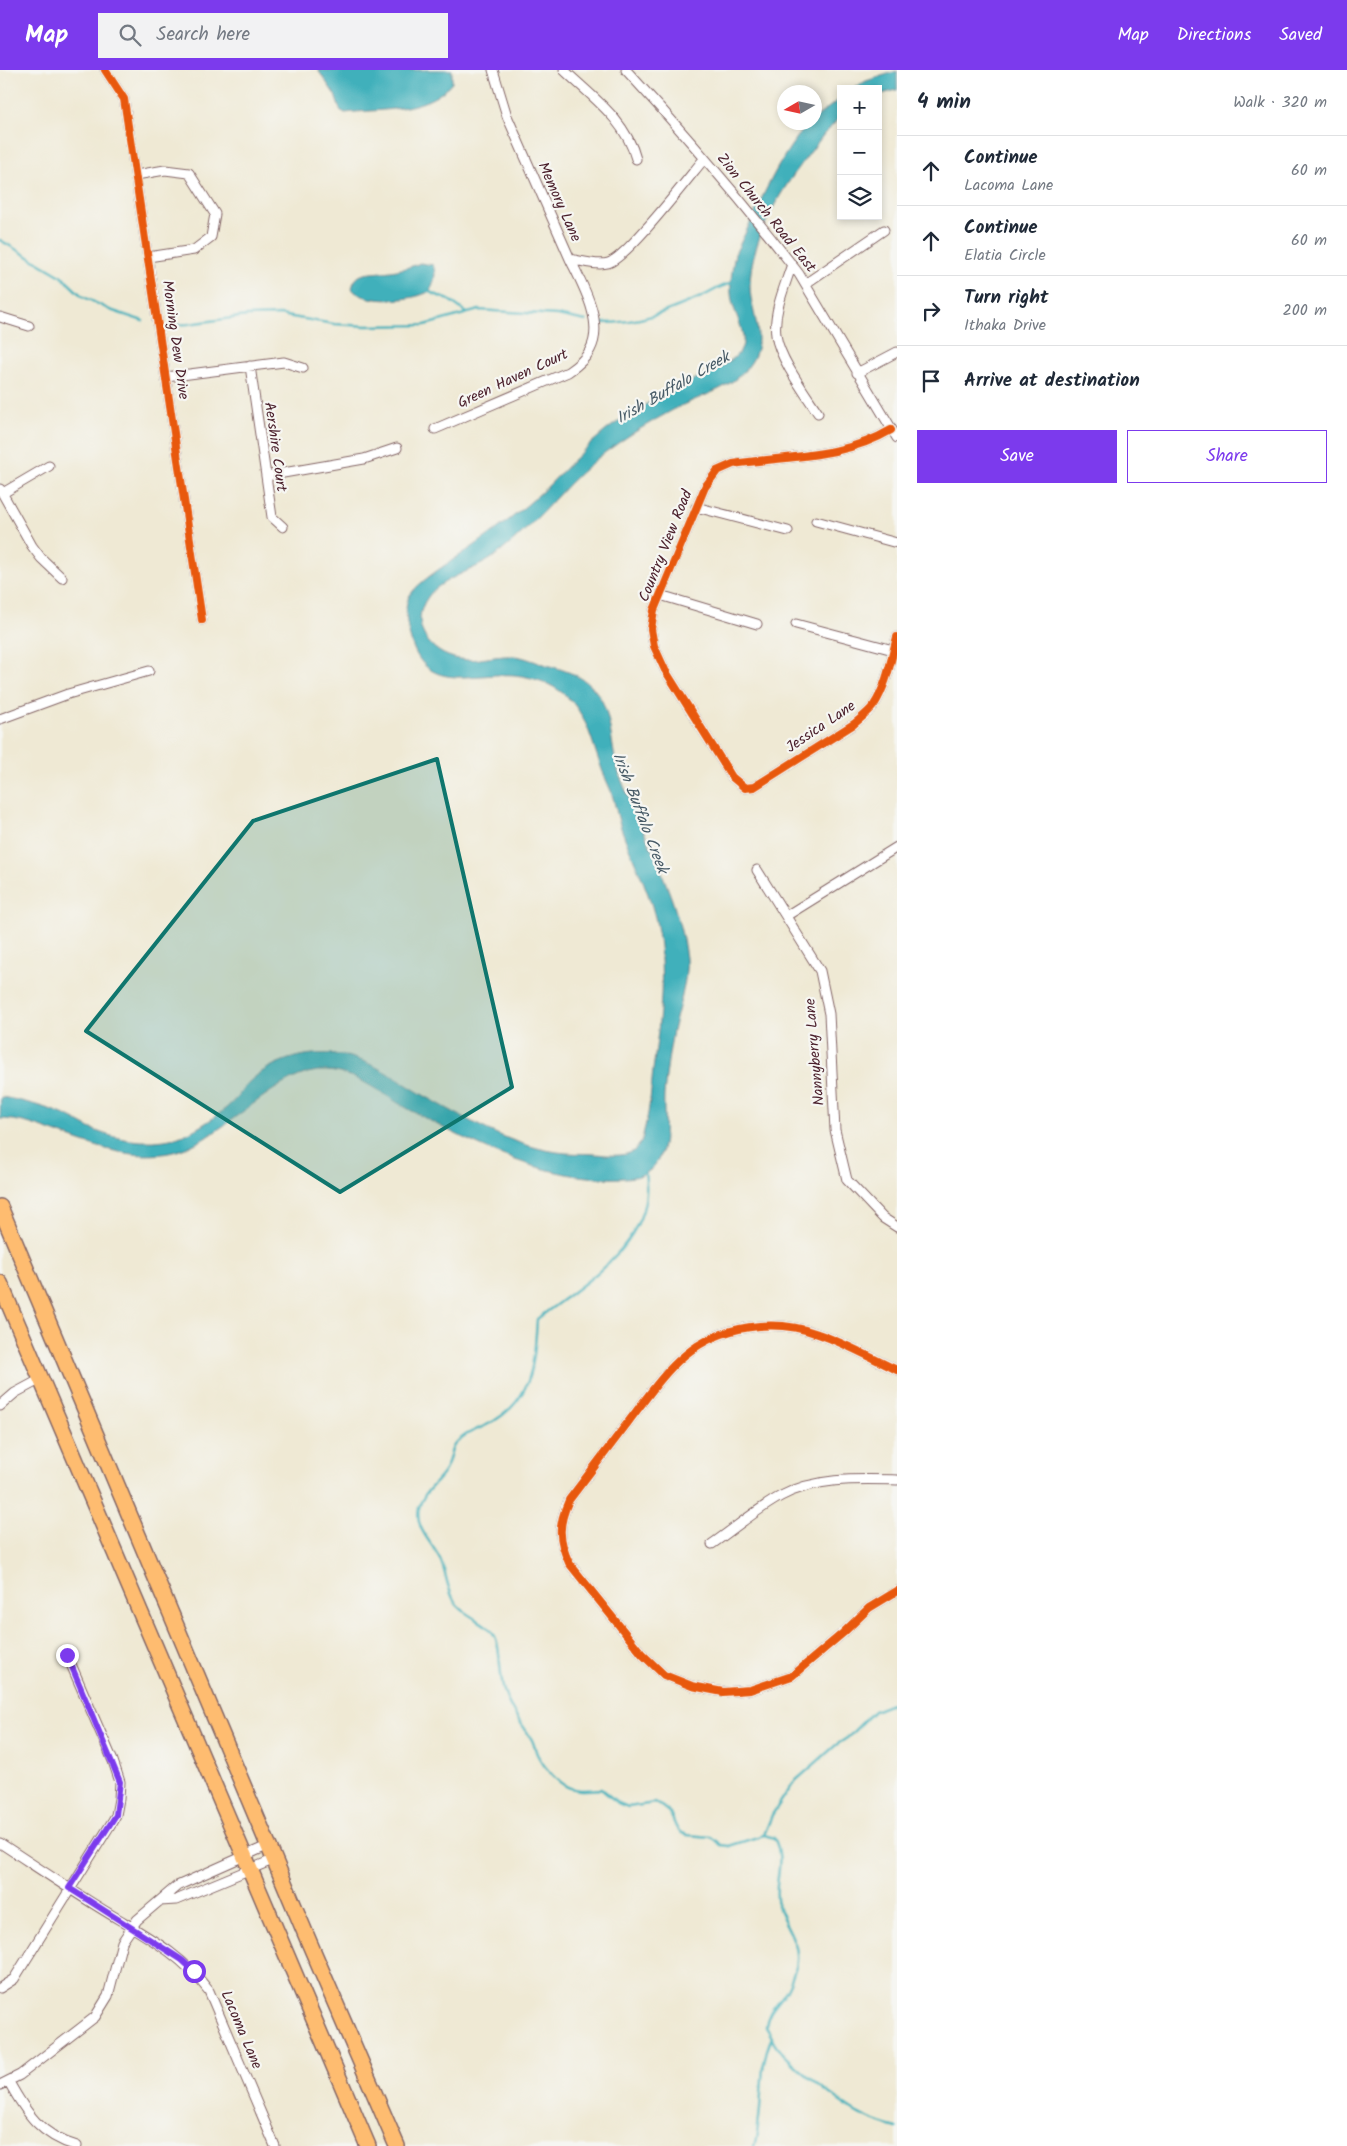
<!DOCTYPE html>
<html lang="en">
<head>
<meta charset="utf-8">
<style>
  :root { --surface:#fff; --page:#f2f2f3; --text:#1f2937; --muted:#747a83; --line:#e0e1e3; --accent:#7c3aed }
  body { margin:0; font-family:Kalam,sans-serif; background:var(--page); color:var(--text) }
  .controls { position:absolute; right:15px; top:15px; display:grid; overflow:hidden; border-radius:0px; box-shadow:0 2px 8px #0003 }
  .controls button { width:45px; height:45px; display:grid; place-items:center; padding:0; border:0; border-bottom:1px solid var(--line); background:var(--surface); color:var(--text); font:25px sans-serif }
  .compass { position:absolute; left:777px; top:15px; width:45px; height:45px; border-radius:50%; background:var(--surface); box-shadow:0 2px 8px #0003; rotate:261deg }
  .stop { position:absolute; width:15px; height:15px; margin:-11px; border:4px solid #7c3aed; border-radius:50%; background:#fff }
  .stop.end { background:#7c3aed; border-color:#fff; box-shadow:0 1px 5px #0008 }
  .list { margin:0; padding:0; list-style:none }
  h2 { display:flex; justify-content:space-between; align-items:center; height:65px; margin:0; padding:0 20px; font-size:21px }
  h2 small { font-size:16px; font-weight:400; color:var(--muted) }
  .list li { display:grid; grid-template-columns:32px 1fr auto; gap:15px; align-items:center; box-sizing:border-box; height:70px; padding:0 20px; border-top:1px solid var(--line) }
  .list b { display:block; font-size:19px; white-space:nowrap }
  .list p { margin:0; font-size:16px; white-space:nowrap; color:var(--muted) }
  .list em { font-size:16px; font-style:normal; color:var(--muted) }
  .actions { display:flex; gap:10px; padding:15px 20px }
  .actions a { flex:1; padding:11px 0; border:1px solid var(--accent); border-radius:0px; text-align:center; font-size:18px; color:var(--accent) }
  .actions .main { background:var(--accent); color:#fff }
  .icon { flex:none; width:28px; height:28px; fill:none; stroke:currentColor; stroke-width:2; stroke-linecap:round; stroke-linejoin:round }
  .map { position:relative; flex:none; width:897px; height:2076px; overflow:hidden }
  header { display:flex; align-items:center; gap:30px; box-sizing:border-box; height:70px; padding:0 25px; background:var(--accent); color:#fff }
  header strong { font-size:24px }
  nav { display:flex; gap:28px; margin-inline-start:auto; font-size:18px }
  .search { width:350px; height:45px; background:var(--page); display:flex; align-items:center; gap:12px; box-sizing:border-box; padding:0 18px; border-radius:0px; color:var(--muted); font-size:19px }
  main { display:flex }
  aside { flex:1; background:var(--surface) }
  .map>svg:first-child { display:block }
  .water { fill:#40b0bb; stroke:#456873 }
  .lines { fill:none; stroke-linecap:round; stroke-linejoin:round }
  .stream { stroke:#40b0bb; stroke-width:2.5 }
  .minor-casing { stroke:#846666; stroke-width:11 }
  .trunk-casing { stroke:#846666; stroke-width:18 }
  .minor { stroke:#fff; stroke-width:9 }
  .trunk { stroke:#febc70; stroke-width:15 }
  .cycleway-casing { stroke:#f6f6f2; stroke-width:11 }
  .cycleway { stroke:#e8590c; stroke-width:8 }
  .route { stroke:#7c3aed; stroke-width:6 }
  .marked { fill:#0f766e; fill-opacity:0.2; stroke:#0f766e; stroke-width:4; stroke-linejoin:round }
  .labels { text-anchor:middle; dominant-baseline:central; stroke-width:4.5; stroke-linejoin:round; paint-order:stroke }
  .street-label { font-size:15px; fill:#4a1f2b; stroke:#f6f6f2 }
  .water-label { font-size:16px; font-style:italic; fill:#465965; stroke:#f6f6f2 }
</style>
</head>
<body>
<header>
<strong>Map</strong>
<div class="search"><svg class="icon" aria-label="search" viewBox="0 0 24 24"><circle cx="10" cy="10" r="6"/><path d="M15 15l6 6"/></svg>Search here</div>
<nav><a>Map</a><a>Directions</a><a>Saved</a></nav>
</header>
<main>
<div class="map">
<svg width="897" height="2076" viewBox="0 0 897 2076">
  <rect width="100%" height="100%" fill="#f6f6f2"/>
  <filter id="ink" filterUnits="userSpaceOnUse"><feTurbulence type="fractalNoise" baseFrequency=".02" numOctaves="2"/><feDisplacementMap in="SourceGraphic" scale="10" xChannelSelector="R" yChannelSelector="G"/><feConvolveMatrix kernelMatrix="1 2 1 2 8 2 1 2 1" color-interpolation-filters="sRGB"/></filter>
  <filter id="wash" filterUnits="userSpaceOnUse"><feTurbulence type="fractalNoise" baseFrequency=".0096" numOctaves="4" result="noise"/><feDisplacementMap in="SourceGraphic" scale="20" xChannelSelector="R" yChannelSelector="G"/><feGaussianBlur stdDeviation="1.12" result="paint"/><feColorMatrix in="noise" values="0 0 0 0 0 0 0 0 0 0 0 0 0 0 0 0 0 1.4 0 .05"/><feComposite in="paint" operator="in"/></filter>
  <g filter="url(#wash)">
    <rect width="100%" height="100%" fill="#efe9d4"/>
    <!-- water -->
    <path class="water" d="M318,0H452V13C427,43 380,39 345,43L340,40L335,25Z
      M897,1V20L878,25V19H853L866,11Z
      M841,28C841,35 842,42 838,48C835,54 829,59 824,64C805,90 784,115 770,144C759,167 750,190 750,216C750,244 770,271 747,298C728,321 698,326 673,340C636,360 599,383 569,414C544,440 521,468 492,488C473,501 440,509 428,527C408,554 429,584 459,589C477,592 494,585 512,586C523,586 532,591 543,594C568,601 591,607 603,633C613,656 611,683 620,706C643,766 678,823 686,888C688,912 678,938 673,961C669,982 666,1004 664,1025C663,1047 668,1068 659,1088C651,1104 641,1107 624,1108C547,1112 478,1077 412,1041C383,1026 360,1003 326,1001C281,997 224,1068 177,1081C135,1093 91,1075 52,1061C35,1055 18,1049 0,1049L1,1027C21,1030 46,1037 65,1045C77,1050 87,1058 99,1062C125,1072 158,1075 184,1065C201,1057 226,1041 238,1026C242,1021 245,1015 250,1011C279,985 321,977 357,989C381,997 403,1013 425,1026C466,1049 509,1075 557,1082C569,1084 582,1083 595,1084C608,1085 631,1089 639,1075C643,1070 643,1063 645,1057C650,1038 651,1019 653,1000C660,949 667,897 655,847C647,815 632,788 621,758C617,746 615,733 611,721C607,712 603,703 600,694C592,672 588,651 573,633C559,616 536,607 514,605C472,602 425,625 410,567C407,556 404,539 408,529C413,513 460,486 475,475C501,457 526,437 549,415C567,397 584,378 604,362C624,346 647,334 669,321C687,310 734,298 742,277C747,264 735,245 732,231C729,216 732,199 735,184C755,145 779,82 810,53L814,52L815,48Z
      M420,193L433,195C437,205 434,212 430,221C414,231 365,235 352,219C355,201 368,204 382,202C394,201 409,198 420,193Z"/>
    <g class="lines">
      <!-- stream -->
      <path class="stream" d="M0,170L61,206L82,226L110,240L143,251
        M427,221L449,230L467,243
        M602,253C641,253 666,242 701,227C712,222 721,215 733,213
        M171,255L188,254L247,246L280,245L334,254L366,256L425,255L479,240L557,245L586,251
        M645,1103C657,1172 582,1214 537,1249C534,1291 534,1327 494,1351C481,1359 465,1362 455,1374C449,1381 450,1393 444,1402C435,1415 423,1422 419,1438C414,1458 432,1472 440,1489C446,1502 447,1519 455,1532C464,1547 490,1551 496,1569C501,1583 499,1605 504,1621C510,1642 522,1652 532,1670C534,1674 535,1679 537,1684C542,1694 554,1709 564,1715C575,1722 589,1720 601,1719L618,1733L628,1737L655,1733L661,1736L670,1743L676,1757L680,1762L687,1765L711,1767L721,1775L729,1776L764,1765L774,1768C787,1792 772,1811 778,1835C784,1857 802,1873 796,1896C793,1906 790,1916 784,1924C776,1936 767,1942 766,1957C769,1961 771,1965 773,1970C779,1985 844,2037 861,2045C871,2050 885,2055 897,2058
        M764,1765L772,1745L793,1713L836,1675L847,1668L874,1641L897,1632
        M754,2076C765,2040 756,2001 772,1967"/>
    </g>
  </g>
  <g filter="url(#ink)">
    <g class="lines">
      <!-- minor casing -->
      <g class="minor-casing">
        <path id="minor" d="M105,0L124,29L202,550
          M493,0L507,46L570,189C581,191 597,196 608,193C627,188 689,107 704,89
          M564,0C592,27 626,50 636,89
          M626,0C687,66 745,134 799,204L897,368
          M136,105L165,100L189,103L215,144L211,167L194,180L148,187
          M792,194C785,216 773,242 776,265C779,288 805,323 818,343
          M805,214L884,160
          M0,247L29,256
          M250,296L272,447L283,457
          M857,303L897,282
          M166,307L284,292L303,298
          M435,359L568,302C577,296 585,290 590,280C605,253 582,214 570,189
          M891,360C844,388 787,386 733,394L717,401L705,417L654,540L651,559L654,576L665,600L732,707L745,718L754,717L854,654C861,648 869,642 874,635C887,615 891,589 897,567
          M266,406L364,389L397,378
          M0,419L32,476L41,488L62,508
          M3,423L49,396
          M696,437L788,461
          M816,451L897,473
          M660,525L757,554
          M796,554L897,581
          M0,649L68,624L149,601
          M757,800L820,901L829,944L835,1060L847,1110L883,1148L897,1157
          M786,846L897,777
          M897,1300C871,1288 845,1273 818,1264C775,1248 721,1255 685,1285C663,1303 646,1329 629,1351C609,1377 589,1404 569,1430C558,1455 558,1468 569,1493L642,1584L664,1605L692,1616L723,1622L750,1620L792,1606L843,1563L869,1538L897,1521
          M0,1336L15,1323L41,1309
          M712,1474C735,1458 757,1439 781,1426C816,1407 858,1409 897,1410
          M0,1773C40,1799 79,1826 120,1850C155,1871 183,1887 209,1921L275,2076
          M160,1831L176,1830L275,1789
          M0,1918L14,1909L112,1752L116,1745L119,1729L120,1712L113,1691L67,1585
          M9,2012C26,2043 41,2066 77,2076
          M0,2015L20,2005L95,1947L108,1926L122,1872L137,1850L177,1816L269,1775"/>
      </g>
      <!-- trunk casing -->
      <g class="trunk-casing">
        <path id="trunk" d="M0,1137L309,1872L397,2076
          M0,1213L368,2076"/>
      </g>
      <!-- minor -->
      <use href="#minor" class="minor"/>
      <!-- trunk -->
      <use href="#trunk" class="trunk"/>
      <!-- cycleway casing -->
      <g class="cycleway-casing">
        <path id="cycleway" d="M105,0L124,29L202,550
          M891,360C844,388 787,386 733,394L717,401L705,417L654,540L651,559L654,576L665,600L732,707L745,718L754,717L854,654C861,648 869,642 874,635C887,615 891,589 897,567
          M897,1300C871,1288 845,1273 818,1264C775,1248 721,1255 685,1285C663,1303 646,1329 629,1351C609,1377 589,1404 569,1430C558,1455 558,1468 569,1493L642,1584L664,1605L692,1616L723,1622L750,1620L792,1606L843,1563L869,1538L897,1521"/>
      </g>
      <!-- cycleway -->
      <use href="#cycleway" class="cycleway"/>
    </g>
  </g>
  <g class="lines" filter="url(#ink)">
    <!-- route -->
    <path class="route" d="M67,1585L120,1712L116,1745L69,1818L182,1890L194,1901"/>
  </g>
  <!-- marked area -->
  <path class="marked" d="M437,689L512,1017L340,1122L86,961L253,751Z"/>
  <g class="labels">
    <!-- street labels -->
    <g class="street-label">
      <text transform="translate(559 132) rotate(66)">Memory Lane</text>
      <text transform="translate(766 143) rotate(51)">Zion Church Road East</text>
      <text transform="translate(175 270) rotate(82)">Morning Dew Drive</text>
      <text transform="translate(513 309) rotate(-25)">Green Haven Court</text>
      <text transform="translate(275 377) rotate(82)">Aershire Court</text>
      <text transform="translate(666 476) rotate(-68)">Country View Road</text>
      <text transform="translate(821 657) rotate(-34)">Jessica Lane</text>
      <text transform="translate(815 982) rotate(-95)">Nannyberry Lane</text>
      <text transform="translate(241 1960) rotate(67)">Lacoma Lane</text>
    </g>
    <!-- water labels -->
    <g class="water-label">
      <text transform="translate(673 318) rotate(-30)">Irish Buffalo Creek</text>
      <text transform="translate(640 743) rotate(69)">Irish Buffalo Creek</text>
    </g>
  </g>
</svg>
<div class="controls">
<button>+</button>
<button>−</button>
<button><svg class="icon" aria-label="layers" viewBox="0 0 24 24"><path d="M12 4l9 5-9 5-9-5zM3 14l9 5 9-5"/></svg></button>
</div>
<svg class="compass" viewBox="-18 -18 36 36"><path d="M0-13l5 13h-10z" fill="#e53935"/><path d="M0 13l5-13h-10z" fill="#747a83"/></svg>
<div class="stop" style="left:194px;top:1901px"></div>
<div class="stop end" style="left:67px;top:1585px"></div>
</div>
<aside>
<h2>4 min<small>Walk · 320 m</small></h2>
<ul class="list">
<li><svg class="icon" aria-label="ahead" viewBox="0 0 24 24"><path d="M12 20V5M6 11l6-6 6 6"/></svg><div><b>Continue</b><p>Lacoma Lane</p></div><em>60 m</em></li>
<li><svg class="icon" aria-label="ahead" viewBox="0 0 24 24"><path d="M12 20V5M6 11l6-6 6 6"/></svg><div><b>Continue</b><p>Elatia Circle</p></div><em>60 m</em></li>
<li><svg class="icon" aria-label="right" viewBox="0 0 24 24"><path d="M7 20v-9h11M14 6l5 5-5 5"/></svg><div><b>Turn right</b><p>Ithaka Drive</p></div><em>200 m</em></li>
<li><svg class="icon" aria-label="arrive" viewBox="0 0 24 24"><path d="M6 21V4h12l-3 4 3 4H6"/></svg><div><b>Arrive at destination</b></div></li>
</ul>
<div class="actions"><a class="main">Save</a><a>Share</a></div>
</aside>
</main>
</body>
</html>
